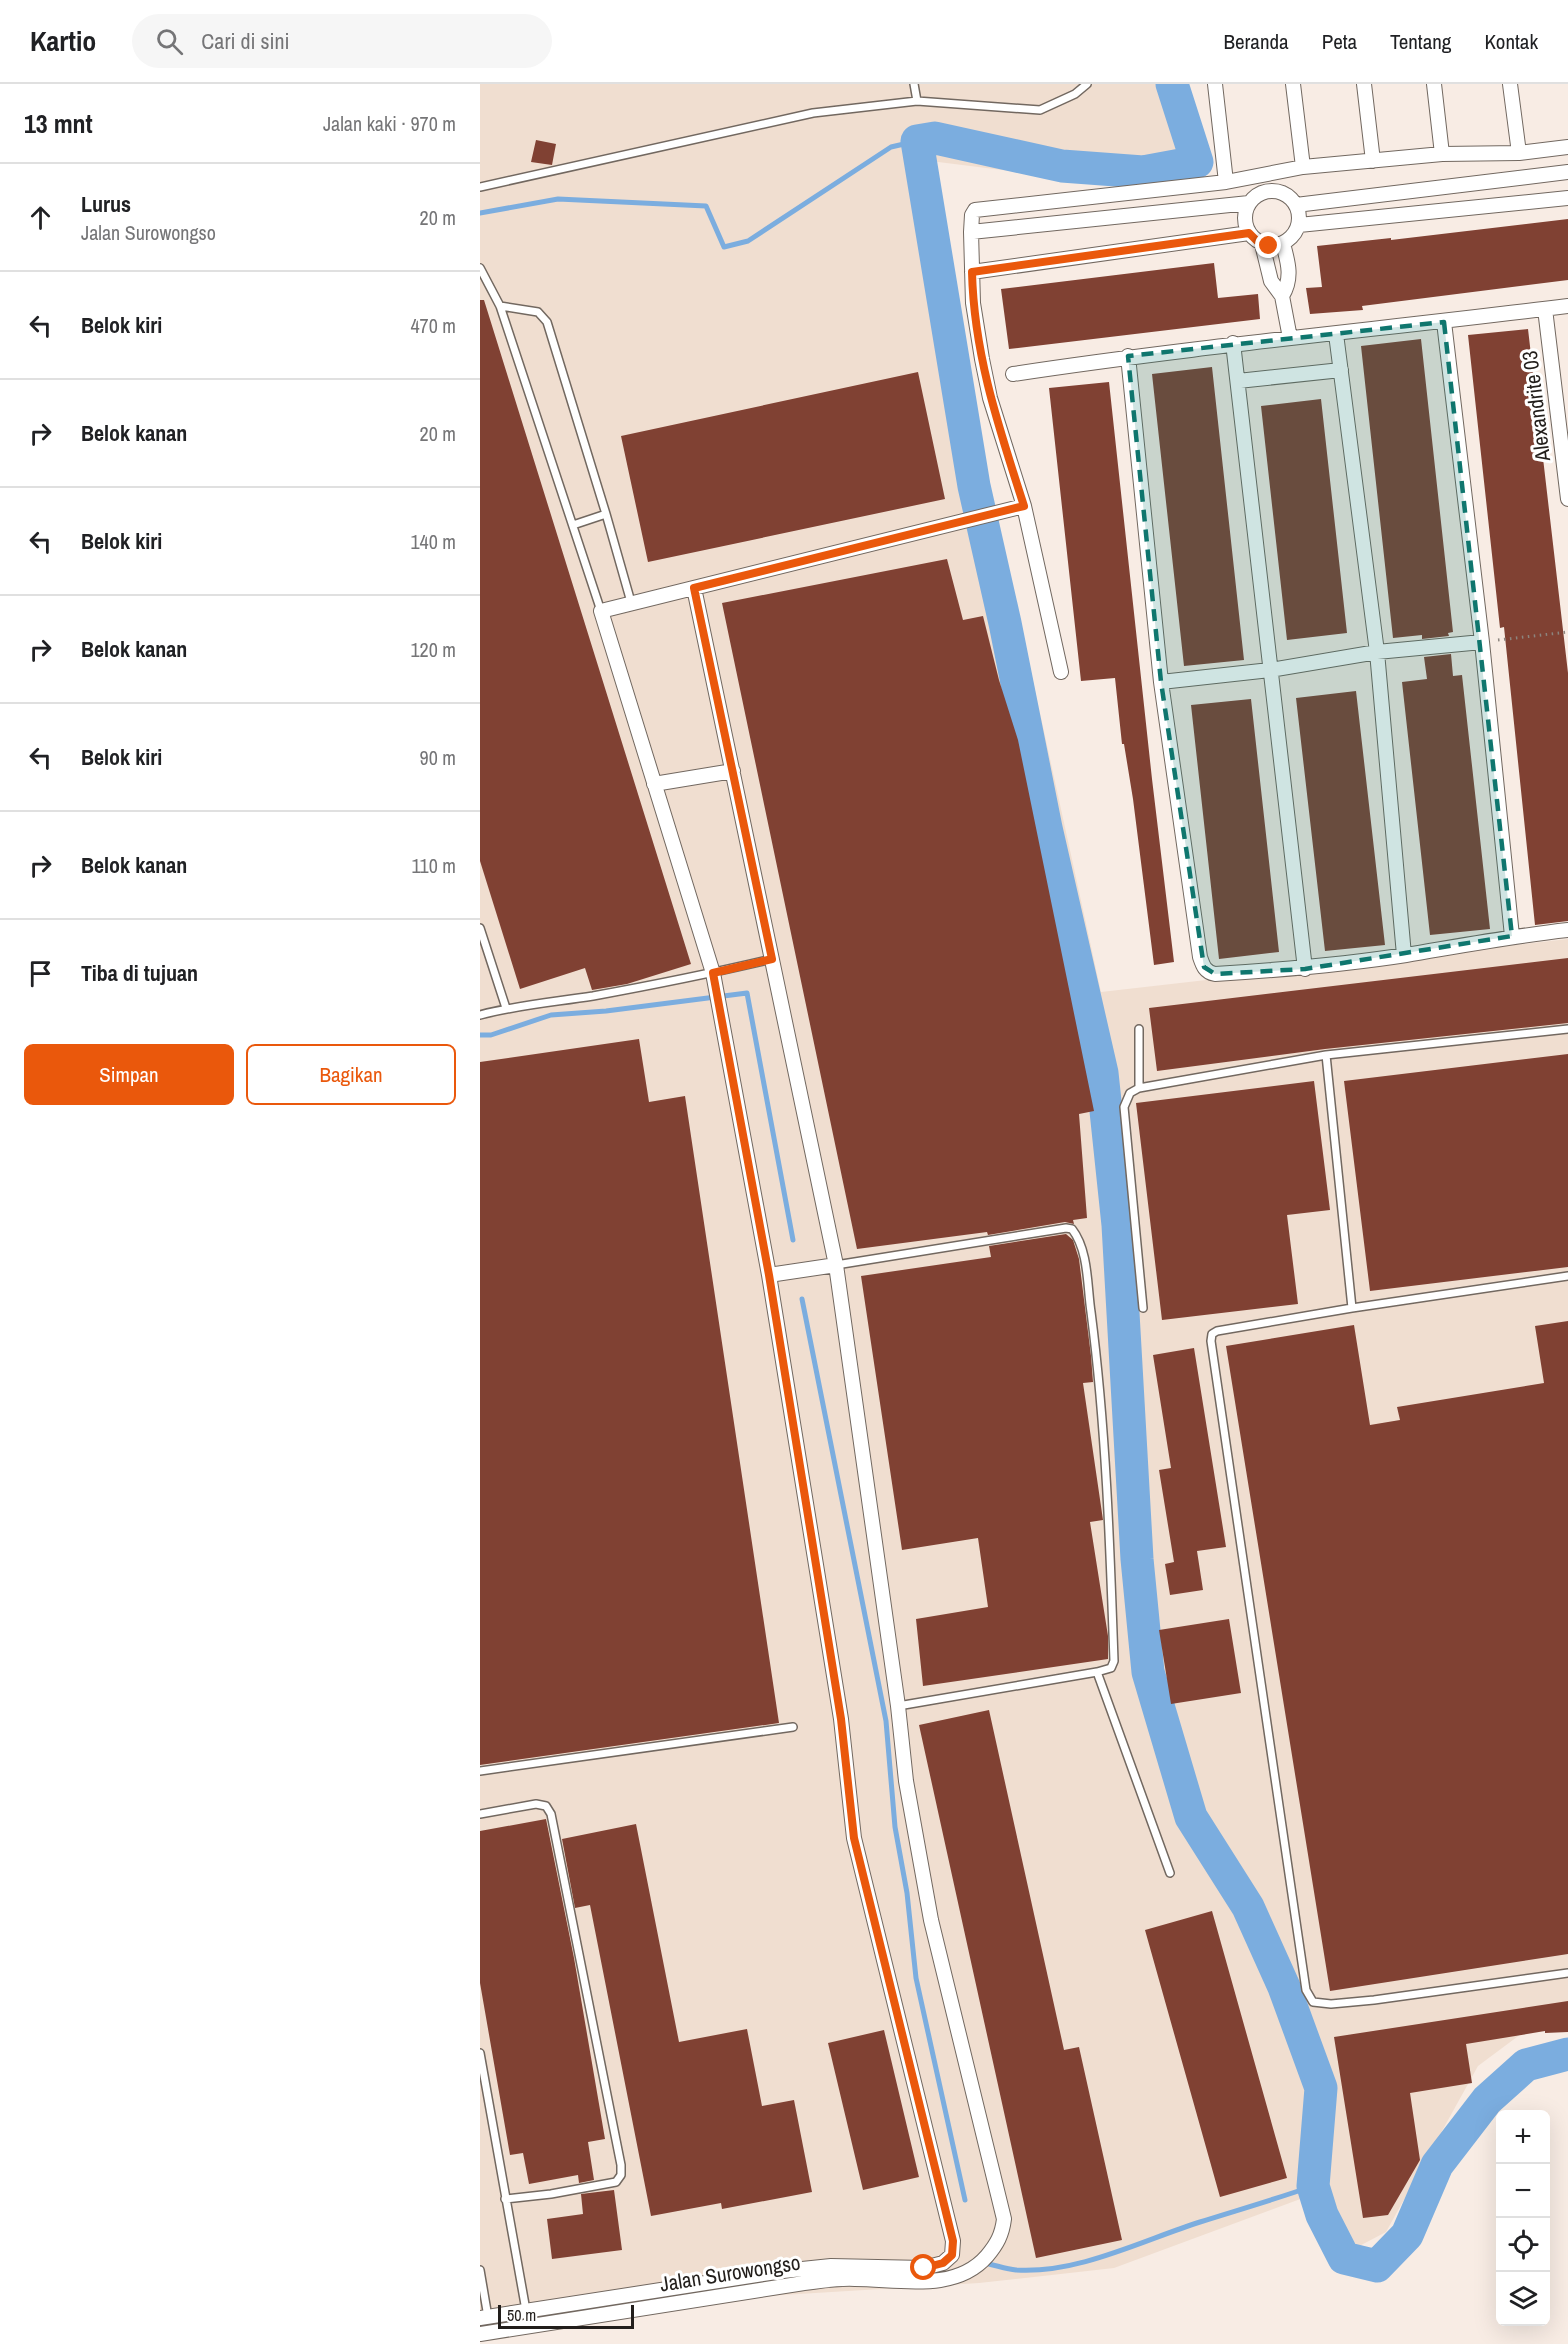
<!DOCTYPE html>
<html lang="id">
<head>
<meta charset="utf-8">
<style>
  :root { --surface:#fff; --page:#f6f6f6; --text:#202124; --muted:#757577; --line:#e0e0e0; --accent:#ea580c }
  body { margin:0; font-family:"Archivo Narrow",sans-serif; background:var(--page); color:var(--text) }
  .controls { position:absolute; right:18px; bottom:18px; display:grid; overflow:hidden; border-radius:9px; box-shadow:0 6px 24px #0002 }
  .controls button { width:54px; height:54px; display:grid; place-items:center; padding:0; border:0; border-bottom:2px solid var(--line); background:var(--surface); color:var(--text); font:30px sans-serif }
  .scale { position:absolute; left:18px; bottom:15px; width:136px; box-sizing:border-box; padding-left:6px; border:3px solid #221e1b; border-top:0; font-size:16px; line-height:21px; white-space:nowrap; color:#221e1b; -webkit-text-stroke:4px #fff; paint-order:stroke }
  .stop { position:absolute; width:18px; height:18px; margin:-14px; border:4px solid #ea580c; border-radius:50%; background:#fff }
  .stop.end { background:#ea580c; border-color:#fff; box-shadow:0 2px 6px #0008 }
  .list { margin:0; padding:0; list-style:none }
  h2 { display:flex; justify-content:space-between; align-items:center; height:78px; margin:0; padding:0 24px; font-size:26px }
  h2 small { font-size:20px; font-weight:400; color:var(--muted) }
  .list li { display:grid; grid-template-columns:39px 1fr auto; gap:18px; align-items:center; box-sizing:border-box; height:108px; padding:0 24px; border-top:2px solid var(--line) }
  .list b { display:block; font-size:22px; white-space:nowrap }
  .list p { margin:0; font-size:20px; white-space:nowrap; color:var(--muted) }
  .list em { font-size:20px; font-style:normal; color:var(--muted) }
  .actions { display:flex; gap:12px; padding:18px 24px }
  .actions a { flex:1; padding:14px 0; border:2px solid var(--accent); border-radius:9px; text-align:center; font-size:21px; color:var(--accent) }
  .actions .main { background:var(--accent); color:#fff }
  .icon { flex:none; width:33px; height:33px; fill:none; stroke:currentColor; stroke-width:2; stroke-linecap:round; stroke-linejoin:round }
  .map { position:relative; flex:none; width:1088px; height:2260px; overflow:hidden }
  header { display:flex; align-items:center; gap:36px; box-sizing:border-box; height:84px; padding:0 30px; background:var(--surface); border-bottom:2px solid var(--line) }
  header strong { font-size:28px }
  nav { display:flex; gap:33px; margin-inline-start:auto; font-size:21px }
  .search { width:420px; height:54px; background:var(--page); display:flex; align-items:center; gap:15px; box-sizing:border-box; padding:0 21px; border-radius:33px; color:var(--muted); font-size:22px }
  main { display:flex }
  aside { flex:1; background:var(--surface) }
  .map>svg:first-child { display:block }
  .built { fill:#f0ded0 }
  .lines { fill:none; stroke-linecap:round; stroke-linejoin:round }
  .stream { stroke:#7baddf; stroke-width:5 }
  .river { stroke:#7baddf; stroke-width:33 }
  .building { fill:#804133 }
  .lane-casing { stroke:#726860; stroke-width:10 }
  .street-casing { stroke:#726860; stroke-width:16 }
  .path { stroke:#8c847e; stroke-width:3; stroke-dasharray:1.5 4.5; stroke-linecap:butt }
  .lane { stroke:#fff; stroke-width:7 }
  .street { stroke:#fff; stroke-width:14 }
  .route { stroke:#ea580c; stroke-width:8 }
  .marked { fill:#0f766e; fill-opacity:0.2; stroke:#0f766e; stroke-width:4.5; stroke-dasharray:12 8; stroke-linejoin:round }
  .labels { text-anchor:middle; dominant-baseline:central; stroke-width:6; stroke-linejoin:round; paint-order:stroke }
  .street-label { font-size:21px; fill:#221e1b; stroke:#fff }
</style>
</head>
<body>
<header>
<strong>Kartio</strong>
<div class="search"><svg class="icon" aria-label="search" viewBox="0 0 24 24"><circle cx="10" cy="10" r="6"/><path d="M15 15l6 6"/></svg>Cari di sini</div>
<nav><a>Beranda</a><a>Peta</a><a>Tentang</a><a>Kontak</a></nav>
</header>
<main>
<aside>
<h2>13 mnt<small>Jalan kaki · 970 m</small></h2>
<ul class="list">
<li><svg class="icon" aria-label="ahead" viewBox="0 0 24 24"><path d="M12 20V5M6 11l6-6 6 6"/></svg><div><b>Lurus</b><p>Jalan Surowongso</p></div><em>20 m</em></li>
<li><svg class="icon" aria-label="left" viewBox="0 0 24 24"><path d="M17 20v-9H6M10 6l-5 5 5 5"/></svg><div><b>Belok kiri</b></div><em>470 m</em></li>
<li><svg class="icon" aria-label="right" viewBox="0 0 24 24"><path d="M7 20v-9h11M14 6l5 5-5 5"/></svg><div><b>Belok kanan</b></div><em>20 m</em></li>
<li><svg class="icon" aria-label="left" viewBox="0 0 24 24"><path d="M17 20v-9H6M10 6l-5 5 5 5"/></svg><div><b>Belok kiri</b></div><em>140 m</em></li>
<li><svg class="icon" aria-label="right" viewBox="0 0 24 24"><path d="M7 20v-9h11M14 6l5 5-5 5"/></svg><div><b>Belok kanan</b></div><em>120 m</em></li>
<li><svg class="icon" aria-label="left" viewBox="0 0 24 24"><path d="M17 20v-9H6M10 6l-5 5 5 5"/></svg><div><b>Belok kiri</b></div><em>90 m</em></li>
<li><svg class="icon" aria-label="right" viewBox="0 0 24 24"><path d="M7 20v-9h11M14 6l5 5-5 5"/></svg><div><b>Belok kanan</b></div><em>110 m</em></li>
<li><svg class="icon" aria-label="arrive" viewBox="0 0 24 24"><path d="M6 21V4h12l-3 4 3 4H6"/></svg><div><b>Tiba di tujuan</b></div></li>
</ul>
<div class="actions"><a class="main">Simpan</a><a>Bagikan</a></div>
</aside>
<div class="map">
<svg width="1088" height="2260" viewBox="0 0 1088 2260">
  <rect width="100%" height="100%" fill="#f8ece4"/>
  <!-- built -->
  <path class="built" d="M0,0H702L722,70L709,96L643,101L450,77L455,149L621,908L1088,855V1944L1045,1947L998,1982L906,2148L864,2170L842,2107L634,2184L499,2199L255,2214L0,2254Z"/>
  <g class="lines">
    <!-- stream -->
    <path class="stream" d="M0,129L78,115L226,122L244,163L268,157L411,63L437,57
      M0,951H11L71,931L126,927L267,909L313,1156
      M322,1215L406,1637L415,1743L427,1809L436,1894L485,2116
      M509,2180C518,2182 527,2185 536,2186C598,2190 663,2156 720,2138C758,2126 796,2115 833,2102"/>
    <!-- river -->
    <path class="river" d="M692,0L717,78L663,88L582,82L455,54L437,57L494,402L525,539L566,744L622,989L638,1141L657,1475L668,1588L711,1733L768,1823L804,1903L841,2004L833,2102L842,2131L864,2174L897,2182L927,2151L957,2081L1007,2016L1046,1981L1088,1970"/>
  </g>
  <!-- building -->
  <path class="building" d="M56,56L76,60L72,81L51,78Z
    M1088,135V196L882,222L883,226L830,230L826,204L842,203L837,162L911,154V156Z
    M734,179L738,214L778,210L780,235L529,265L521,205Z
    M0,216H4L211,880L147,900L112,906L105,884L40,905L0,777Z
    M1048,245L1088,589V837L1055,841L1024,543L1020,544L988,251Z
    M941,255L973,548L968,549L969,552L942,555V551L913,554L881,262Z
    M732,283L764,576L704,582L672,290Z
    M438,288L465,415L168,478L141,352Z
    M629,298L672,695L694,878L674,881L653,715L644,660H642L635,594L601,597L569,304Z
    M841,315L867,549L807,556L781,322Z
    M467,475L483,536L503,532L519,596L538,656L614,1027L599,1030L607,1134L593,1136L594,1140L585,1138L508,1151L507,1148L377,1165L242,519Z
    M971,570L973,592L982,591L1010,845L950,851L922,598L947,595L944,573Z
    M876,607L905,861L845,867L816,614Z
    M771,615L799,868L739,875L711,621Z
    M1088,874V939L845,965L677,987L669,924Z
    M159,955L169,1018L205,1012L299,1639L0,1681V978Z
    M1088,970V1183L890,1207L864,997Z
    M834,997L850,1126L807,1131L818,1220L682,1236L656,1019Z
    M586,1150L593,1156L599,1175L611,1272L613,1298L603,1299L623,1436L610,1438L628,1552V1575L443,1602L436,1535L508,1523L498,1454L422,1466L381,1192L511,1173L509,1162Z
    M1088,1237V1870L850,1907L746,1262L874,1241L890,1341L920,1336L917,1323L1064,1299L1055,1242Z
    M714,1264L746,1463L717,1467L723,1506L690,1511L685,1480L694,1478L679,1386L691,1384L673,1271Z
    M749,1535L761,1609L691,1620L679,1546Z
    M509,1626L584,1966L599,1963L642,2156L556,2174L439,1641Z
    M66,1735L94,1874L125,2055L108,2058L114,2096L99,2099L98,2091L49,2100L43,2069L30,2071L0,1899V1747Z
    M156,1740L199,1958L267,1945L282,2022L314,2016L332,2108L242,2125L241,2119L171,2132L110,1821L95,1824L82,1755Z
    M732,1827L807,2094L740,2113L665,1846Z
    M1088,1917V1948L1065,1949V1947L986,1960L992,1999L930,2009L940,2076L908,2131L883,2134L854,1953Z
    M404,1946L439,2093L383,2106L348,1959Z
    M134,2106L142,2166L72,2175L67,2135L103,2130L101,2110Z"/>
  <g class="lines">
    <!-- lane casing -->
    <g class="lane-casing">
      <path id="lane" d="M434,0L437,17
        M0,103L333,29L437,17L560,26L595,10L607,0
        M0,184L20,222L121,527
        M20,222L58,228L67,238L126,430L151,518
        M93,441L126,430
        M0,844L26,924
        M0,931C37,921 75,918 113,912C173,901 233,889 292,875
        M846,971L872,1224
        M659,1004V945
        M356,1181L586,1144L592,1145C609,1167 607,1202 611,1228C626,1344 630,1461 634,1577L631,1584L617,1588L418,1622
        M1088,1192L872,1224L737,1247L732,1250L731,1257L826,1906L833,1918L851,1920L894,1916L1088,1889
        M663,1224L644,1023L650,1009L659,1004L846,971L1088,945
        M617,1588L690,1789
        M0,1687L313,1643
        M0,1730L56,1720L66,1722L71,1730L141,2081V2091L136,2098L71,2110L25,2115
        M0,1969L49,2243
        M0,2186L8,2233"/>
    </g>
    <!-- street casing -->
    <g class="street-casing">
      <path id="street" d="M735,0L746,98
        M813,0L823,83
        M884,0L893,77
        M954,0L962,70
        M1039,69L1088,63
        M765 134a27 27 0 1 1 54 0a27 27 0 1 1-54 0Z
        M816,121L1088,88
        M819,141L1088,114
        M491,148L769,119
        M782,160L791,197L802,212L810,254
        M492,188L769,149
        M802,212C813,194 808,178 803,160
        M1065,225L1088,415
        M964,238L1002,558L1032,852
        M856,250L897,568L924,871
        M753,259L825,885
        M648,272L681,598L720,873C723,882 725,888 735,890C799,886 862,881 926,871C980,862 1033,852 1088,846
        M533,290C718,262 903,245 1088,222
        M758,297L861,286
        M581,588L544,422L510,314L502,275L493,219L491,148L492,131L495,126L746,98L823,83L962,70L1039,69L1030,0
        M681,598L790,586L897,568L1002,558
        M174,700L253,687
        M289,1191L356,1181
        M0,2234L303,2187L351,2182L444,2184L463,2179L472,2171L473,2157L374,1754L361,1635L289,1191L233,889L121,527L544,422
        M0,2250L324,2199C341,2197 358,2194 375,2195C419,2195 475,2209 507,2172C517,2160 522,2151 524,2135L451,1836L426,1697L418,1622L356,1181L214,504"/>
    </g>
    <!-- path -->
    <path class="path" d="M1018,556L1088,548"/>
    <!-- lane -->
    <use href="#lane" class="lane"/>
    <!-- street -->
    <use href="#street" class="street"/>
  </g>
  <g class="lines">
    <!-- route -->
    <path class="route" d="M444,2184L463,2179L472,2171L473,2157L374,1754L361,1635L289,1191L233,889L292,875L214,504L544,422C519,344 494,271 492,188L769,149L777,157L789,162"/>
  </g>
  <!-- marked area -->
  <path class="marked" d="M964,238L1032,852L825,885L735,890L724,883L681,598L648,272Z"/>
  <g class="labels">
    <!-- street labels -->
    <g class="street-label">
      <text transform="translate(1056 322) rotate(-97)">Alexandrite 03</text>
      <text transform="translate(250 2189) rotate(-9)">Jalan Surowongso</text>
    </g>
  </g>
</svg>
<div class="controls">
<button>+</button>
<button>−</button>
<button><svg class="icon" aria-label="locate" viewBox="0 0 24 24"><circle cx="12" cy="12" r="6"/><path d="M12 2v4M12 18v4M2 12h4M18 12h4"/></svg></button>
<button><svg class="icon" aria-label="layers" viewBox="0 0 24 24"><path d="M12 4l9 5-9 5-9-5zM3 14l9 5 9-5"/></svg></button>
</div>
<div class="scale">50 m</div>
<div class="stop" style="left:444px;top:2184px"></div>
<div class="stop end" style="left:789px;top:162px"></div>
</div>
</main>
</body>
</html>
